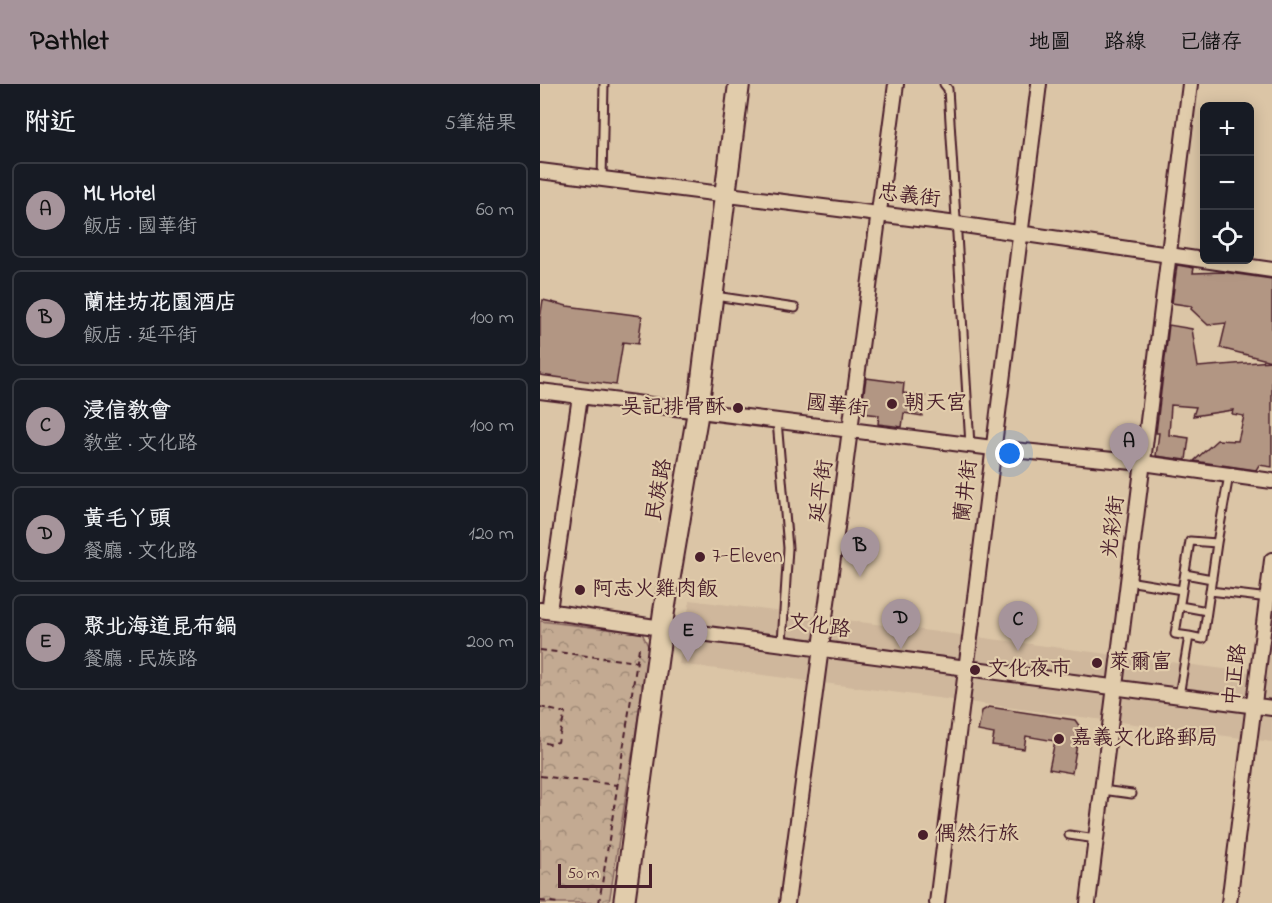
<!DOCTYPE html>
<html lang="zh-TW">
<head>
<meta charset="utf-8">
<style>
  :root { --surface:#171b24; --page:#20242c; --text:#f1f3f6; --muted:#9ea1a6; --line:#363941; --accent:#a6949b }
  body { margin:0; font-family:"Indie Flower","LXGW WenKai TC",sans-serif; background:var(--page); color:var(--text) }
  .controls { position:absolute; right:18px; top:18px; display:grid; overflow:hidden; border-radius:9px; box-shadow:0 3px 15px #0003 }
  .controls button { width:54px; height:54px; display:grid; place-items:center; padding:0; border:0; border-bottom:2px solid var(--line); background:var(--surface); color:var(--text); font:30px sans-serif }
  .scale { position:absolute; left:18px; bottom:15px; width:94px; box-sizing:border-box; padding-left:6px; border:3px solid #4a1f2b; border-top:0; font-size:16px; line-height:21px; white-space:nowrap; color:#4a1f2b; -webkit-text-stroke:4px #e1ccab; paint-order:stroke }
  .you { position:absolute; left:470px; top:370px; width:21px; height:21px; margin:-15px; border:4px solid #fff; border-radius:50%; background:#1a73e8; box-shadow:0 0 0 9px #1a73e833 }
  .badge { display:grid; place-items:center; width:39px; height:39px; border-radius:50%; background:var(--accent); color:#111; font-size:20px; font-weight:700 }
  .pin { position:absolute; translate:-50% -50px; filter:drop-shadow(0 2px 3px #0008) }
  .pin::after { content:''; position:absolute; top:32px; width:21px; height:18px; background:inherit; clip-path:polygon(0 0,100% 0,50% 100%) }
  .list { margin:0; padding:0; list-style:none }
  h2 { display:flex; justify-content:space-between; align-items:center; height:78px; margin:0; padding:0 24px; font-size:26px }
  h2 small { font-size:20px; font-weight:400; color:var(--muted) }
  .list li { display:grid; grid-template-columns:39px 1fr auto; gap:18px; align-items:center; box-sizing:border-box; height:96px; margin:0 12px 12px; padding:0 12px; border:2px solid var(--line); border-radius:9px }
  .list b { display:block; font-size:22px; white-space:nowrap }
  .list p { margin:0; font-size:20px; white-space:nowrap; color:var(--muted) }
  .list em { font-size:20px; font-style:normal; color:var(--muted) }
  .icon { flex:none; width:33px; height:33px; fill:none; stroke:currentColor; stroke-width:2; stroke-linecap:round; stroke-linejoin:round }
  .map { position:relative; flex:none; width:732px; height:819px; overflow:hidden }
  header { display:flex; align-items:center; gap:36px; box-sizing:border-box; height:84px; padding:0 30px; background:var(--accent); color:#111 }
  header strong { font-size:28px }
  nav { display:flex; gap:33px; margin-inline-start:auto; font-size:21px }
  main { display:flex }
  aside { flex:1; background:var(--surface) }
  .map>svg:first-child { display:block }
  .built { fill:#cfb79c }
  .park { fill:url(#park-crowns); stroke:#86645e; stroke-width:1.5 }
  .building { fill:#b29683; stroke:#4a1f2b; stroke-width:1.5 }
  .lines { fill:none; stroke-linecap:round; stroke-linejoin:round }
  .service-casing { stroke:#4a1f2b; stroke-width:11 }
  .minor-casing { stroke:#4a1f2b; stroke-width:18 }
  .secondary-casing { stroke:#4a1f2b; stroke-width:24 }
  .path { stroke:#4a1f2b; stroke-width:2; stroke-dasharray:6 4.5; stroke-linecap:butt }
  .service { stroke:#e1ccab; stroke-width:7 }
  .minor { stroke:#e1ccab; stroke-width:14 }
  .secondary { stroke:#e1ccab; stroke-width:20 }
  .poi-dot { fill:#4a1f2b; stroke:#e1ccab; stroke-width:2 }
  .labels { text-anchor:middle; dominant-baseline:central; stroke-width:4.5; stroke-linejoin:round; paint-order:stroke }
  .street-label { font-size:21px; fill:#4a1f2b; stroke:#e1ccab }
  .poi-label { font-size:21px; fill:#4a1f2b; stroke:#e1ccab; text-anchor:start }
</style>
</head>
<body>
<header>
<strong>Pathlet</strong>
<nav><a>地圖</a><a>路線</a><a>已儲存</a></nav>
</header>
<main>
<aside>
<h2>附近<small>5筆結果</small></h2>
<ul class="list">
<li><span class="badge">A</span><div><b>ML Hotel</b><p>飯店 · 國華街</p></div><em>60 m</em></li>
<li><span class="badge">B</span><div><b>蘭桂坊花園酒店</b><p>飯店 · 延平街</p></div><em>100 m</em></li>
<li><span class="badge">C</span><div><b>浸信教會</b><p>教堂 · 文化路</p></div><em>100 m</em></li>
<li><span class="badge">D</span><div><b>黃毛丫頭</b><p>餐廳 · 文化路</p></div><em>120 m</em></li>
<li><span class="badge">E</span><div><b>聚北海道昆布鍋</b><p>餐廳 · 民族路</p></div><em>200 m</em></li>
</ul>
</aside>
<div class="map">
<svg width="732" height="819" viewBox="0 0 732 819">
  <defs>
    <pattern id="park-crowns" width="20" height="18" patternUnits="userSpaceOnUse" patternTransform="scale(1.5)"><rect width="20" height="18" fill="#c3aa92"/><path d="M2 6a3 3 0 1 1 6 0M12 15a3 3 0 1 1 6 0" fill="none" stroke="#a08a77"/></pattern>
  </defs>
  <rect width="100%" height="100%" fill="#dbc5a6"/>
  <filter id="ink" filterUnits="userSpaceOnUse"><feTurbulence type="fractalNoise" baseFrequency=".0167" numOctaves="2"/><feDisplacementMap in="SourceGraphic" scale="12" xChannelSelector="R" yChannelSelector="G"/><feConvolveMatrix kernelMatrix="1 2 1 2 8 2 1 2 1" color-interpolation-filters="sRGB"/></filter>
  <g filter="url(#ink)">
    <!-- built -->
    <path class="built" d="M150,516L723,590L732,529V658L139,580Z"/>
    <!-- park -->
    <path class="park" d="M0,537L102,549L109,564L69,819H0Z"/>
    <!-- building -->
    <path class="building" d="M637,181L654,184L653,189L683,188L732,195V383L719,381L716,386L654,377L677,356L698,357L704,332L692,330L693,326L653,332L656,323L631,321L629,351L649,354L646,376L616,372L619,349H616L629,241L652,245L658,283L731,277L680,264L686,239L668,241L651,225L652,222L632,219Z
      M3,216L27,222L102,232L98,260L83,258L76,301L0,291V235Z
      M326,294L364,299L363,309L385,312L382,332L364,329L362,343L338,340L339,331L321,329Z
      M449,623L535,636L540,643L532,689L509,685L515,657L486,652L484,665L452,661L454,650L438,647L442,627Z"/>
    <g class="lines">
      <!-- service casing -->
      <g class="service-casing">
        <path id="service" d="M404,0L408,5L430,361
          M62,95L64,0
          M175,212L255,224
          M237,337L248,464L242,559
          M677,459L689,391
          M645,490L672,495
          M588,497L642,506
          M670,507L729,514
          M640,522L667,527
          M639,612L649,552L663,555L677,459L650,457L635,550L649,552
          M562,706L592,710
          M529,751L556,755"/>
      </g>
      <!-- minor casing -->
      <g class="minor-casing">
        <path id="minor" d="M0,87L417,140L732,186
          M0,307L453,364L603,379L732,397
          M0,526L122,544L732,624
          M9,527L40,312
          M247,819L356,0
          M397,819L499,0
          M548,819L650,0
          M689,819L732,476"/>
      </g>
      <!-- secondary casing -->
      <g class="secondary-casing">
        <path id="secondary" d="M84,819L124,527L158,327L199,0"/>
      </g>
      <!-- path -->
      <path class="path" d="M0,566L97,578
        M0,623L25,629L18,658L9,660L0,657
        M0,692L77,701
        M0,817L20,819
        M59,819L99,564"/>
      <!-- service -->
      <use href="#service" class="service"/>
      <!-- minor -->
      <use href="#minor" class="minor"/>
      <!-- secondary -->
      <use href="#secondary" class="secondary"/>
    </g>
  </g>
  <!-- markers -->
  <g class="poi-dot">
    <circle cx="352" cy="320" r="6"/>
    <circle cx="198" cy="324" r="6"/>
    <circle cx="160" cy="473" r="6"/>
    <circle cx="40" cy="506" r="6"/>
    <circle cx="557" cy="579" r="6"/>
    <circle cx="435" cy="586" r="6"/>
    <circle cx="519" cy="655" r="6"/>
    <circle cx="383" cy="751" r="6"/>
  </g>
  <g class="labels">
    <!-- street labels -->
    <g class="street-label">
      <text transform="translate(369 113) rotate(7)">忠義街</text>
      <text transform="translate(297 323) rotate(7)">國華街</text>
      <text transform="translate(120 406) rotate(-80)">民族路</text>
      <text transform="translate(282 407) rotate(-82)">延平街</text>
      <text transform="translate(427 407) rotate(-83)">蘭井街</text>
      <text transform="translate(574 443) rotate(-83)">光彩街</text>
      <text transform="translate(279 543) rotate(8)">文化路</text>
      <text transform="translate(696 591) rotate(-83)">中正路</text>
    </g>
    <!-- poi labels -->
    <g class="poi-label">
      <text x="364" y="320">朝天宮</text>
      <text x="186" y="324" text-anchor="end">吳記排骨酥</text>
      <text x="172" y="473">7-Eleven</text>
      <text x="52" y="506">阿志火雞肉飯</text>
      <text x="569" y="579">萊爾富</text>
      <text x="447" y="586">文化夜市</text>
      <text x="531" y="655">嘉義文化路郵局</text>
      <text x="395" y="751">偶然行旅</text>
    </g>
  </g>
</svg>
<div class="controls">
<button>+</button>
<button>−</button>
<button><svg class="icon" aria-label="locate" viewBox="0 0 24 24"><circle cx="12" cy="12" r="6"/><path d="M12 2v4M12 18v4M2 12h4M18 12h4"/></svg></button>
</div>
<div class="scale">50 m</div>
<div class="you"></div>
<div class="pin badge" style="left:589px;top:389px">A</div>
<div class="pin badge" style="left:320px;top:493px">B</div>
<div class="pin badge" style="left:478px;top:567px">C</div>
<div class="pin badge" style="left:361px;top:565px">D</div>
<div class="pin badge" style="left:148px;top:578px">E</div>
</div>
</main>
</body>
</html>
